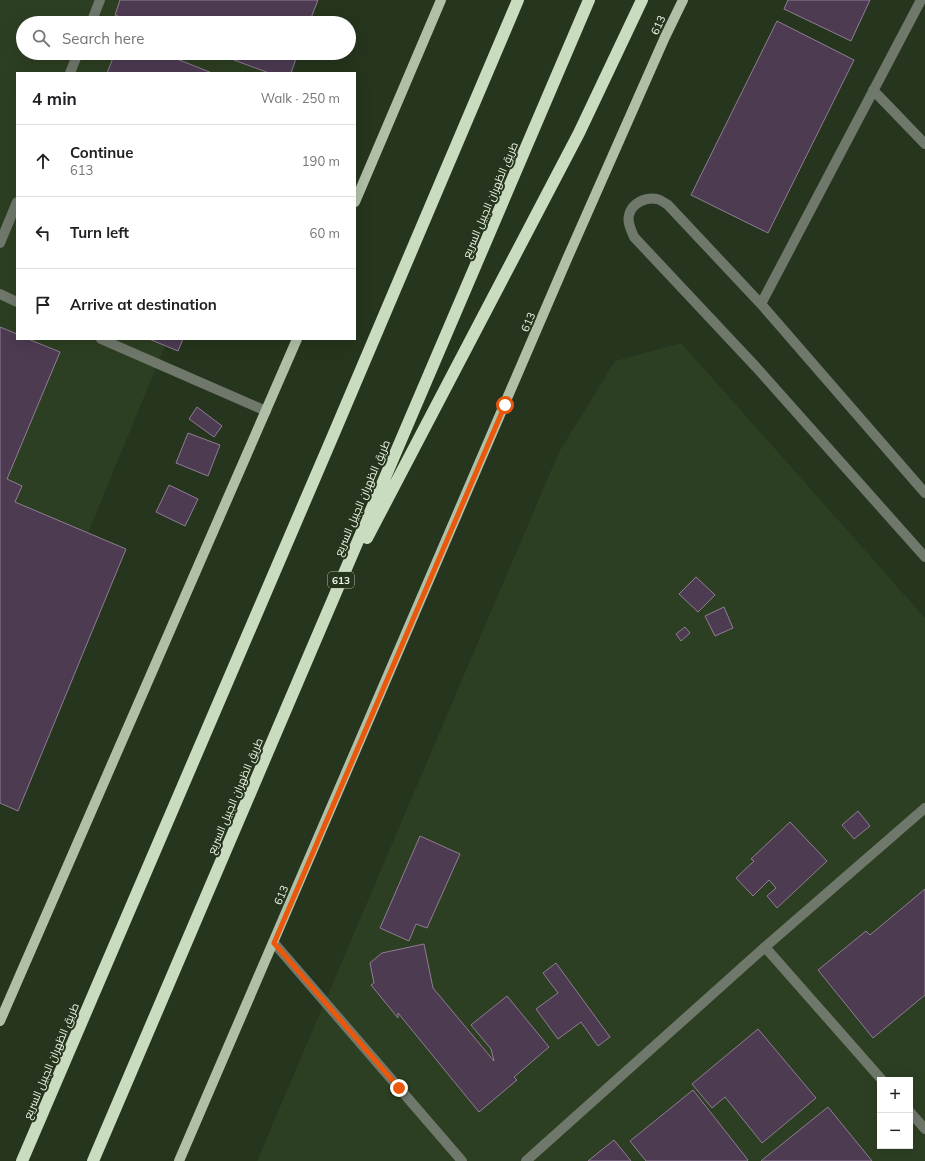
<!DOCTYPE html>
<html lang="en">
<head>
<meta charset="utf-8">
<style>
  :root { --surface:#fff; --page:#f6f6f6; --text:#202124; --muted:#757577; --line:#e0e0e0 }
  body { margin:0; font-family:Mulish,Cairo,sans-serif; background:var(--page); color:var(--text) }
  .controls { position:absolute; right:12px; bottom:12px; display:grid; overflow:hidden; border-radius:0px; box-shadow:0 4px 16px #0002 }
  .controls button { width:36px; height:36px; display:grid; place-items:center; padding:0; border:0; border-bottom:1px solid var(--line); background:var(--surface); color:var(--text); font:20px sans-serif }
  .stop { position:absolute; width:12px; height:12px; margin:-9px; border:3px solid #ea580c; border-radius:50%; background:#fff }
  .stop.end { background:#ea580c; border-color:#fff; box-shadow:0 1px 4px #0008 }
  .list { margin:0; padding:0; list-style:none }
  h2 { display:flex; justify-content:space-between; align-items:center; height:52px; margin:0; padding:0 16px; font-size:17px }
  h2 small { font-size:13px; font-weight:400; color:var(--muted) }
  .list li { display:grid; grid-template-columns:26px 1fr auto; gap:12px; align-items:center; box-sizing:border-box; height:72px; padding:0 16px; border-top:1px solid var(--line) }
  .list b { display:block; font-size:15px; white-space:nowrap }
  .list p { margin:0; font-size:13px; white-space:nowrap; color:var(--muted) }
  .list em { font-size:13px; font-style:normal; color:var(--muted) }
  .icon { flex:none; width:22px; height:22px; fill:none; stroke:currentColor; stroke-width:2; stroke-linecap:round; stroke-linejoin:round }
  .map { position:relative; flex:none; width:925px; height:1161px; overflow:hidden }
  .search { position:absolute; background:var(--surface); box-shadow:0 4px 16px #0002; left:16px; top:16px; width:340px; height:44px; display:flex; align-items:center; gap:10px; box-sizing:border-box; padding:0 14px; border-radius:22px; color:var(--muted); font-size:15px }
  .panel { position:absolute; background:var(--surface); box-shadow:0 4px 16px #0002; left:16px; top:72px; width:340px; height:268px; border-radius:0px }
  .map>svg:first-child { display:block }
  .built { fill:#2d3f22; fill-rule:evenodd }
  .building { fill:#4d3b52; stroke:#907c95 }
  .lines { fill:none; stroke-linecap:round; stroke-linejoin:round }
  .minor { stroke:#70786c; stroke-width:10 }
  .major { stroke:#b0c0a7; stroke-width:10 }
  .highway { stroke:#c9dcbf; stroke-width:12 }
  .route { stroke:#ea580c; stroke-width:5 }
  .labels { text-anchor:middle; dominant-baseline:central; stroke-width:4; stroke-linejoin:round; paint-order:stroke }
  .shield { fill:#26351d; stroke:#b1bcaa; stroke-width:1 }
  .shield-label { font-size:10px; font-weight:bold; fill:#edf6e7 }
  .street-label { font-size:11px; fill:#edf6e7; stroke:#26351d }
</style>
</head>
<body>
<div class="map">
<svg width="925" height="1161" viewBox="0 0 925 1161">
  <rect width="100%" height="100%" fill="#26351d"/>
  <!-- built -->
  <path class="built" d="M0,0H308L298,23H23V53H286L278,73H17V339H168L0,746Z
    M681,343L925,618V1161H257L559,452L615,361ZM880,1080H910V1146H880Z"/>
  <!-- building -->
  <path class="building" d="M120,0H318L309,23H135L115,15Z
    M788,0H870L851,41L784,9Z
    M777,21L854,60L768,233L691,195Z
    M115,53H162L212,73H107Z
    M215,53H298L291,73H269Z
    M0,327L17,334V339H28L60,352L7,479L22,486L15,502L126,549L18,811L0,803Z
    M149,339H183L178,351Z
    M197,407L222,426L214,437L189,419Z
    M188,433L220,445L208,476L176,463Z
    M169,485L198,499L185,526L156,512Z
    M696,577L715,595L698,612L679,594Z
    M724,607L733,628L715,636L705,616Z
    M685,627L690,633L681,641L676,634Z
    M858,811L870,826L854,839L842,825Z
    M790,822L827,861L777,908L767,896L776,888L769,880L753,896L736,878L754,861L751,859Z
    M420,836L460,854L427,928L416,924L409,941L380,928Z
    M925,889V995L873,1038L818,970L866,931L870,935Z
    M424,944L433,988L494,1061L491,1049L471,1025L507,996L549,1047L514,1077L517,1080L479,1112L398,1013V1018L371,985L374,983L370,963L382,953Z
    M556,963L610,1037L598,1046L581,1022L558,1039L536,1009L558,993L543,973Z
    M758,1029L816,1098L762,1143L725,1097L712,1108L692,1084Z
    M693,1090L748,1160L747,1161H646L630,1141Z
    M828,1107L872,1161H761Z
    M614,1140L631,1161H588Z"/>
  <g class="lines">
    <!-- minor -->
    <path class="minor" d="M91,23L100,0
      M70,73L78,53
      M873,90L925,144
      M0,243L17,202
      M0,294L17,302
      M761,304L921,0
      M101,339L266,411
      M925,493L761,304L668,205C665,203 661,200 657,199C645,197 632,203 629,215C627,222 631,230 634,237L756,367L925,557
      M274,943L462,1161
      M765,947L882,1080
      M910,1112L925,1129
      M526,1161L765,947L925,808"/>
    <!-- major -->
    <path class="major" d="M355,202L441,0
      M0,1021L297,339
      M179,1161L567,259L665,37L683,0"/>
    <!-- highway -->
    <path class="highway" d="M367,538L579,133L642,0
      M22,1161L332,438L518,0
      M93,1161L589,0"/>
  </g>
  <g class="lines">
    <!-- route -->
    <path class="route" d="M399,1088L274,943L505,405"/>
  </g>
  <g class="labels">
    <!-- shield labels -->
    <rect class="shield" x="328" y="572" width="26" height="16" rx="3"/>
    <g class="shield-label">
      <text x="341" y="580">613</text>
    </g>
    <!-- street labels -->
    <g class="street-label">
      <text transform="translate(658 25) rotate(-65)">613</text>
      <text transform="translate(490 200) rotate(-67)">طريق الظهران الجبيل السريع</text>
      <text transform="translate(528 322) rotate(-67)">613</text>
      <text transform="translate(362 498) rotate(-67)">طريق الظهران الجبيل السريع</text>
      <text transform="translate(235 796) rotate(-67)">طريق الظهران الجبيل السريع</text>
      <text transform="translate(281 895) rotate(-67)">613</text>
      <text transform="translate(51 1061) rotate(-67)">طريق الظهران الجبيل السريع</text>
    </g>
  </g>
</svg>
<div class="controls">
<button>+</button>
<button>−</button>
</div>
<div class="stop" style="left:505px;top:405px"></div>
<div class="stop end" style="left:399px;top:1088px"></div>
<div class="search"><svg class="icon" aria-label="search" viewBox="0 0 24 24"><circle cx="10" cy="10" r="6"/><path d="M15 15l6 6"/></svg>Search here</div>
<section class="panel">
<h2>4 min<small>Walk · 250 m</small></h2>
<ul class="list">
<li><svg class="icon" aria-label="ahead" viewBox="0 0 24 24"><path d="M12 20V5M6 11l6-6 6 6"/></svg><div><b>Continue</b><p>613</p></div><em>190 m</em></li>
<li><svg class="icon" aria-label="left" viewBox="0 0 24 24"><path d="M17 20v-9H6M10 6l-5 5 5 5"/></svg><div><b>Turn left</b></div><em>60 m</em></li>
<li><svg class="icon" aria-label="arrive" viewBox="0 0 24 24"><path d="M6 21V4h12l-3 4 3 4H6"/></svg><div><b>Arrive at destination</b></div></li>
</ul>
</section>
</div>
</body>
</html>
